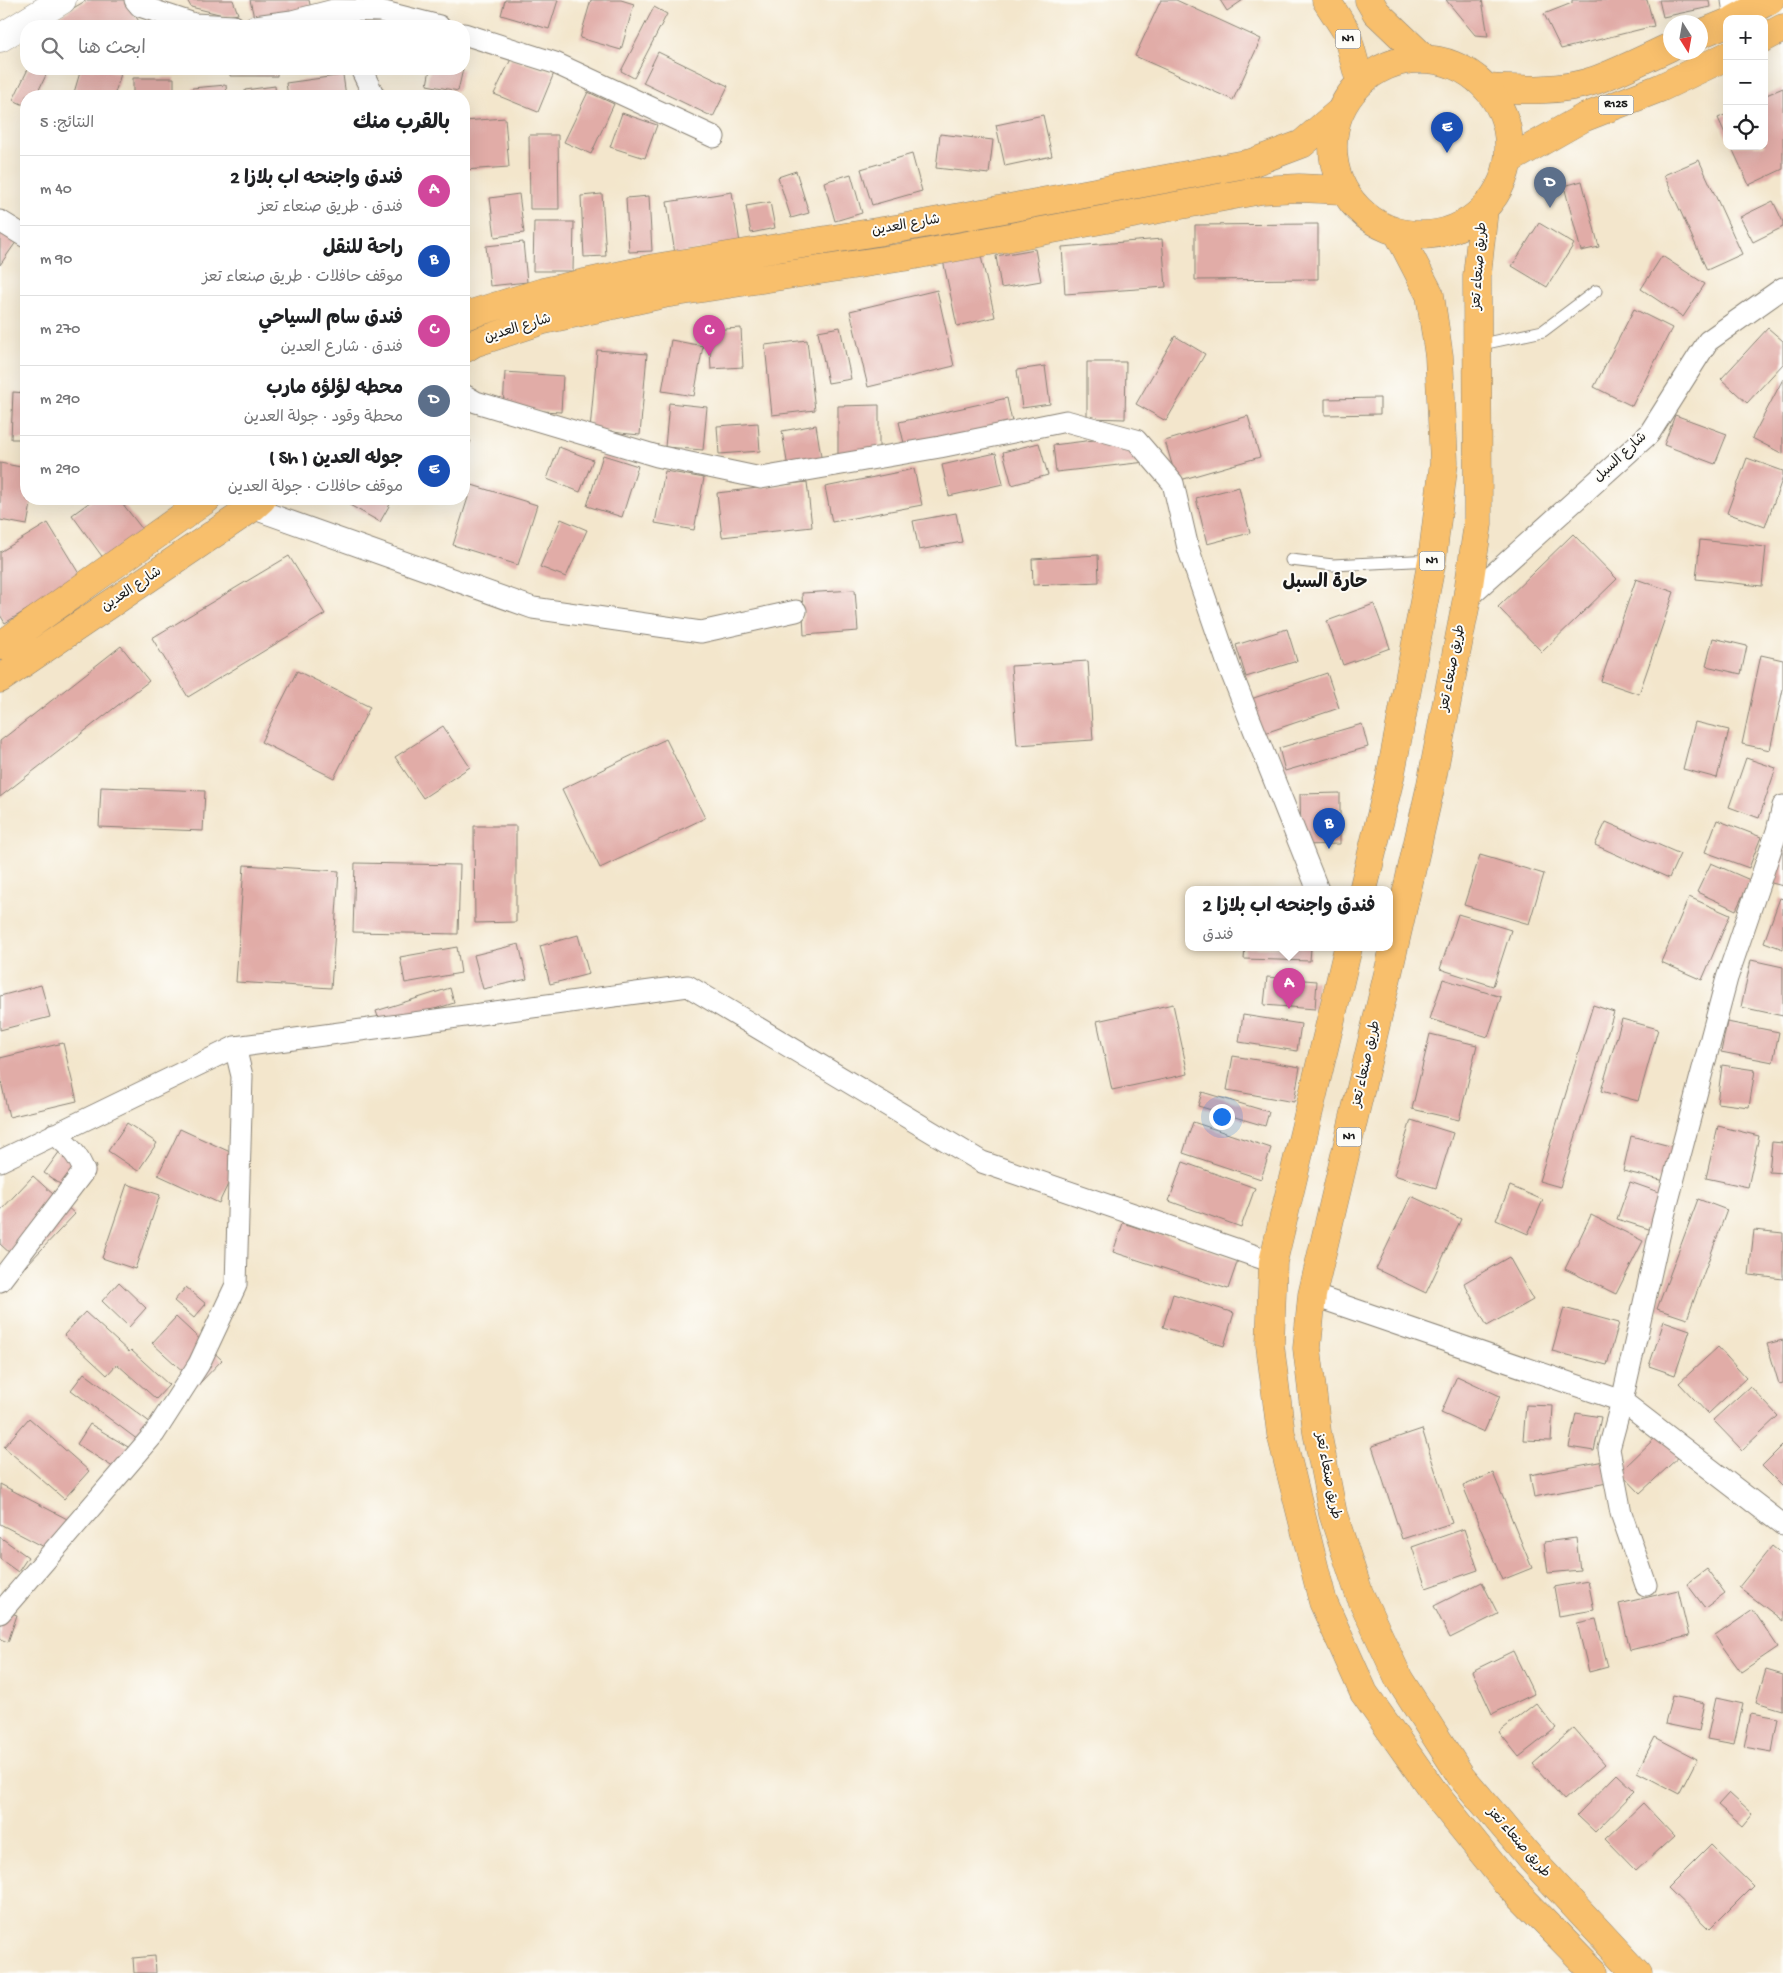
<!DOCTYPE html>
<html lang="ar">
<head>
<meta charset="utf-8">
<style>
  :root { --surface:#fff; --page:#f2f2f2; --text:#202124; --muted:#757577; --line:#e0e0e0; --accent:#1f6fb2 }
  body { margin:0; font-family:"Gochi Hand","Playpen Sans Arabic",sans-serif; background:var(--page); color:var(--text); direction:rtl }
  .controls { position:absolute; right:15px; top:15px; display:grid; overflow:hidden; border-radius:10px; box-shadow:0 5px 20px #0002 }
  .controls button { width:45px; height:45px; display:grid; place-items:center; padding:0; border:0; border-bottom:1px solid var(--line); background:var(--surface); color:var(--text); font:25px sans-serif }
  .compass { position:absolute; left:1663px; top:15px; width:45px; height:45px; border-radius:50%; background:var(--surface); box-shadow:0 5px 20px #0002; rotate:169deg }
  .you { position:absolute; left:1221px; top:1116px; width:18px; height:18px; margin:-12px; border:4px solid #fff; border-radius:50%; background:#1a73e8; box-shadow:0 0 0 8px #1a73e833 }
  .badge { display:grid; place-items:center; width:32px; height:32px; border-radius:50%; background:var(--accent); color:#fff; font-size:16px; font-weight:700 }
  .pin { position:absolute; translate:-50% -41px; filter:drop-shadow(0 1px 2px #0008) }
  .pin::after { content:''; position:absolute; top:26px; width:18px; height:15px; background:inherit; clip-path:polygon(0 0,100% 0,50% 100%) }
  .popup { position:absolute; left:1185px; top:886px; width:208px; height:65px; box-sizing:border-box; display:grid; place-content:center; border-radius:10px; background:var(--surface); filter:drop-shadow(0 1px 4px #0005); font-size:16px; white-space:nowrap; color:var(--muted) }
  .popup b { font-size:19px; color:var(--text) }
  .popup::after { content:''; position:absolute; left:50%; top:100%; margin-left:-10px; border:10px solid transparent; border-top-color:var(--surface) }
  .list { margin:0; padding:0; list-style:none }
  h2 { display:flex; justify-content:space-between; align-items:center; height:65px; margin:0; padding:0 20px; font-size:21px }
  h2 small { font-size:16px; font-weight:400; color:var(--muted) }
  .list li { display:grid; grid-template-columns:32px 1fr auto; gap:15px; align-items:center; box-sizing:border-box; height:70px; padding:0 20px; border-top:1px solid var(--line) }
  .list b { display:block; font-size:19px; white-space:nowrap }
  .list p { margin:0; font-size:16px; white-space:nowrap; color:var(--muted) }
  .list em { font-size:16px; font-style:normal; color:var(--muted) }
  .icon { flex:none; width:28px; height:28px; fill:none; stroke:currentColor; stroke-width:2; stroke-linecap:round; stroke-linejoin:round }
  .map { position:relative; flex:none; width:1783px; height:1973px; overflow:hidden; direction:ltr }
  .search { position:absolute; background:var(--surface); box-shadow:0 5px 20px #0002; left:20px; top:20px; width:450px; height:55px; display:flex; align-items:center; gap:12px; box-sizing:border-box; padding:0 18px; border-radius:20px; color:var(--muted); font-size:19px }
  .panel { position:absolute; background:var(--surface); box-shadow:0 5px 20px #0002; left:20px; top:90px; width:450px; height:415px; border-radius:20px; direction:rtl }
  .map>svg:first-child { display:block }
  .building { fill:#e1aca7 }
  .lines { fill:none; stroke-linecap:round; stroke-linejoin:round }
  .service-casing { stroke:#888174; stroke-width:13 }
  .minor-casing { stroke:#888174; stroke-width:23 }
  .tertiary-casing { stroke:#888174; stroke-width:29 }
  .primary-casing { stroke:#888174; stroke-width:29 }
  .trunk-casing { stroke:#888174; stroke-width:29 }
  .service { stroke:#fff; stroke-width:11 }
  .minor { stroke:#fff; stroke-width:21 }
  .tertiary { stroke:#fff; stroke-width:28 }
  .primary { stroke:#f8bf6c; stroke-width:28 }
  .trunk { stroke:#f8bf6c; stroke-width:28 }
  .labels { text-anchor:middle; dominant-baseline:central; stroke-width:4; stroke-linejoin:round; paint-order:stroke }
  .shield { fill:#fdfcf7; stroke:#605f5e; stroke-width:1 }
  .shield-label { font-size:12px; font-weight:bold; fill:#1c1c1c }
  .street-label { font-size:14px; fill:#1c1c1c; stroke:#fdfcf7 }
  .district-label { font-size:19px; font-weight:bold; fill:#1c1c1c; stroke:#fdfcf7 }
</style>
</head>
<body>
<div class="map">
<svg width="1783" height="1973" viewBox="0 0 1783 1973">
  <rect width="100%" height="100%" fill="#fdfcf7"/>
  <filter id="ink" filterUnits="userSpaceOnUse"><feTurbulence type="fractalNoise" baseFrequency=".02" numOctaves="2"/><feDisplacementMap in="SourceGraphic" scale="10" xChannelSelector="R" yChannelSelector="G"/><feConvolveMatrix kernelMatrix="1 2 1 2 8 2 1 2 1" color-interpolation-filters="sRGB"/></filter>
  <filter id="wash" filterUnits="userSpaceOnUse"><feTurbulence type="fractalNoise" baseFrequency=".0096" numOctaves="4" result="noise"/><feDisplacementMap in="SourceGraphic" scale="20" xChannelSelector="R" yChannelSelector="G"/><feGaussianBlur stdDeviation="1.12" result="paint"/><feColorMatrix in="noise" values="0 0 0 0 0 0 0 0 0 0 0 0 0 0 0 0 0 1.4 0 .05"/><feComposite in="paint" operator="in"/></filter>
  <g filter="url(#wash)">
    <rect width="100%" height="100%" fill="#f3e6cc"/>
    <g id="blocks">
      <!-- building -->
      <path class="building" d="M87,0H125L142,26H54L48,23Z
        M187,0H233L238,14L227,16L191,7Z
        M250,0H309L311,9L255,22Z
        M505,0H558L549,29L501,15Z
        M591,0H621L634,4L621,50L580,38Z
        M1161,0H1176L1261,39L1233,100L1135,56Z
        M1220,0H1243L1227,11Z
        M1446,0H1482L1488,36L1475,35Z
        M1572,0H1647L1654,26L1561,49L1544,14L1572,3Z
        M1659,0H1709L1710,7L1663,17Z
        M654,7L667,14L634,78L621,71Z
        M658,52L728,86L713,117L643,83Z
        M511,59L554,73L538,112L494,94Z
        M28,69H38L47,73L36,96H26V106L13,100Z
        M81,69H104L121,74L114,96H73Z
        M230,69H277V76H230Z
        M430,69H463L458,91L427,85Z
        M343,75L346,96H288L286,83Z
        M133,78H174V96H133Z
        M226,85L227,96H193L192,88Z
        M275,86L276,96H246L245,90Z
        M1783,88V169L1749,185L1731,146H1764V96Z
        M588,92L614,104L591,154L564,142Z
        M622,113L657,125L645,158L610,147Z
        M1727,114V138L1718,118Z
        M1043,115L1052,156L1005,166L996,125Z
        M505,118L509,167L464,170V121Z
        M940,134L993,140L989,174L936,168Z
        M529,135H558L559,209H530Z
        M912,154L922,191L872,205L861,169Z
        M1699,160L1742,254L1707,270L1664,175Z
        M796,171L809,213L791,218L778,177Z
        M851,174L862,213L835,221L824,182Z
        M1582,181L1599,247L1581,251L1564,186Z
        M732,192L740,243L675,254L667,202Z
        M519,194L524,233L495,237L490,198Z
        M602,194L606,256L584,257L581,196Z
        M649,196L652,251L629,252L626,198Z
        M1773,201L1783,222V227L1753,242L1740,217Z
        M770,202L775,228L751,233L746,206Z
        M0,221L21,235L0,265Z
        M534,222H574L573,271H533Z
        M1539,223L1574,244L1547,287L1512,266Z
        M1318,224V279L1195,280V225Z
        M1162,239L1166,287L1065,294L1062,247Z
        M523,242L527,282L490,286L486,246Z
        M1035,249L1041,281L1001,288L996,256Z
        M980,252L995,317L957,326L943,260Z
        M1662,256L1705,284L1683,317L1641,289Z
        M937,290L954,366L868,387L850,311Z
        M1634,309L1672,328L1632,406L1594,387Z
        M840,327L851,379L828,383L818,331Z
        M741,328L743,367L711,369L709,330Z
        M1768,328L1783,341V364L1747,403L1721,379Z
        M1175,336L1205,354L1166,421L1136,404Z
        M671,340L703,346L694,396L662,391Z
        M807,340L815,410L772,415L765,345Z
        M597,350L647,354L640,435L590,430Z
        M1087,362H1126L1125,419L1087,418Z
        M1045,366L1050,404L1022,408L1017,370Z
        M505,372L563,376L561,412L503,409Z
        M1783,379V454L1752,438Z
        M13,392L26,393V439H11Z
        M1007,398L1015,436L908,460L899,422Z
        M1380,398V414L1325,415V399Z
        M669,403L707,407L703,450L665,447Z
        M879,405V454L838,455V406Z
        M1675,415L1727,434L1715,464L1664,445Z
        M1248,416L1260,457L1177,481L1165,441Z
        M758,423L760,451L719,454L717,426Z
        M816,425L822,463L788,468L782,431Z
        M1143,434L1146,462L1056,472L1053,445Z
        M464,438L471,441L464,455Z
        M1039,443L1048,475L1012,485L1003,452Z
        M559,447L593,460L580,492L547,479Z
        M996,453L1003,484L949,496L942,465Z
        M603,455L638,466L622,517L587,506Z
        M1747,458L1783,471V477L1765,527L1727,513Z
        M0,463L26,468V499H32L27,525L0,520Z
        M914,469L922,505L832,522L825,487Z
        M665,471L704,478L694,530L655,523Z
        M807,482L812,527L722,537L717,493Z
        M472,485L537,505L518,565L453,545Z
        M1239,487L1250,533L1207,544L1196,498Z
        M94,499H119L143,530L104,559L72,515Z
        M339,499H393L380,522Z
        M956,513L962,542L919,550L913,521Z
        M561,519L587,530L566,577L540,567Z
        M48,523L81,577L5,623L0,615V552Z
        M1573,534L1617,579L1542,652L1498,607Z
        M1700,540L1766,547L1762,586L1696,579Z
        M1098,555L1099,582L1033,585L1032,559Z
        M289,556L325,614L188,697L152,638Z
        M1636,579L1674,592L1639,694L1601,681Z
        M855,590L858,631L804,635L802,593Z
        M1374,604L1390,648L1343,665L1327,621Z
        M1287,629L1297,661L1246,677L1236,645Z
        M1713,638L1747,646L1741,674L1706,666Z
        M121,646L149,681L0,797V741Z
        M1761,655L1783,660V689L1770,750L1742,744Z
        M1088,661L1093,740L1017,745L1011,666Z
        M297,671L370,707L334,778L261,742Z
        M1327,673L1339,708L1259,735L1248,700Z
        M1695,722L1729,730L1717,778L1683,769Z
        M1362,724L1368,747L1285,771L1279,748Z
        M443,726L470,767L423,798L395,757Z
        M666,739L705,818L600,868L562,789Z
        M1746,758L1776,768L1759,818L1729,807Z
        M101,787L205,791L203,831L99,827Z
        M1340,793V844L1301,845L1300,794Z
        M1717,820L1761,837L1749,868L1705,852Z
        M1606,822L1680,854L1669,878L1595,845Z
        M474,826H516V922L475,923Z
        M1777,847L1783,849V886L1768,882Z
        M1480,855L1544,874L1529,924L1464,905Z
        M355,863L460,865L458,934L353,932Z
        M1711,863L1750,880L1736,910L1697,892Z
        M244,865L339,871L331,988L236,982Z
        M1689,897L1730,915L1702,980L1661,962Z
        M1780,898L1783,899V949L1764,942Z
        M1458,914L1511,930L1493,986L1440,969Z
        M578,935L589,974L550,984L540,946Z
        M519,944L527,979L483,989L474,955Z
        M457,947L461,973L405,983L400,957Z
        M1245,948H1311L1310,961L1244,959Z
        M1751,960L1783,967V1016L1741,1007Z
        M1267,977L1317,981L1315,1009L1264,1005Z
        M1443,979L1501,997L1488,1037L1430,1019Z
        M41,985L50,1017L0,1030V996Z
        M450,988L454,1003L381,1026L376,1011Z
        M1173,1004L1188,1074L1112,1090L1097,1021Z
        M1593,1005L1614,1012L1560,1187L1539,1181Z
        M1243,1015L1301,1024L1297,1051L1239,1042Z
        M1622,1019L1658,1029L1638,1101L1601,1091Z
        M1727,1022L1779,1032L1773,1062L1721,1052Z
        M1430,1034L1477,1045L1459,1120L1412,1109Z
        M63,1043L77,1101L9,1117L0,1077V1058Z
        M1233,1056L1300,1067L1294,1102L1227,1090Z
        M1722,1065L1755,1070L1749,1107L1717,1103Z
        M1202,1092L1269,1112L1265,1126L1198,1106Z
        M1411,1120L1453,1133L1436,1188L1394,1175Z
        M1193,1122L1271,1148L1261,1179L1183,1153Z
        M127,1123L157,1143L138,1171L108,1151Z
        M1718,1126L1759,1136L1748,1187L1706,1178Z
        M180,1129L241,1157L219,1203L158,1175Z
        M1631,1136L1674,1147L1665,1181L1623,1171Z
        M1772,1142L1783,1143V1173L1769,1172Z
        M65,1144L97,1166L76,1195L44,1173Z
        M1183,1162L1255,1188L1241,1227L1169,1201Z
        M33,1176L75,1214L25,1267L0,1244V1211Z
        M1630,1182L1667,1195L1655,1231L1617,1219Z
        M127,1184L160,1195L135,1269L102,1258Z
        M1510,1186L1543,1200L1528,1234L1496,1220Z
        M1411,1196L1461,1219L1426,1293L1376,1269Z
        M1698,1199L1727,1210L1687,1319L1657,1309Z
        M1591,1215L1643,1241L1616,1294L1565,1269Z
        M1123,1223L1238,1260L1228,1289L1113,1252Z
        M1754,1230L1783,1233V1279L1749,1275Z
        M1509,1257L1533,1300L1487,1326L1464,1283Z
        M119,1282L146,1308L129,1327L102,1301Z
        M186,1287L206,1304L194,1318L174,1301Z
        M1173,1294L1234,1313L1224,1346L1163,1327Z
        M1564,1308L1619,1323L1607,1365L1552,1351Z
        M85,1312L129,1352L131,1350L169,1385L156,1399L117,1364L107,1375L64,1335Z
        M176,1317L222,1360L198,1385L152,1343Z
        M1664,1321L1690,1330L1675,1375L1649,1366Z
        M1783,1340V1383L1779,1384L1767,1344Z
        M1718,1347L1746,1378L1708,1414L1679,1383Z
        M84,1373L151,1423L138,1440L71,1390Z
        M1457,1376L1500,1396L1484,1432L1441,1413Z
        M1750,1386L1778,1416L1742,1450L1713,1420Z
        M1526,1405L1553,1406L1551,1441L1523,1440Z
        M1576,1413L1601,1417L1594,1451L1569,1447Z
        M29,1418L89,1471L64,1499L4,1447Z
        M90,1424L133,1450L119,1471L77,1444Z
        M1422,1429L1452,1523L1402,1539L1372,1446Z
        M1661,1432L1682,1454L1640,1493L1620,1472Z
        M1783,1445V1487L1762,1466Z
        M1604,1461L1607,1483L1534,1497L1530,1475Z
        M1493,1473L1532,1568L1502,1580L1463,1486Z
        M0,1484L71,1521L54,1552L0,1524Z
        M1464,1529L1478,1570L1426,1588L1412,1547Z
        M0,1537L28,1557L18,1572L0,1559Z
        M1576,1538L1580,1570L1548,1573L1544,1542Z
        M1772,1546L1783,1555V1621L1739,1587Z
        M1707,1569L1725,1593L1705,1608L1687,1584Z
        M1588,1581L1594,1610L1559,1616L1554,1587Z
        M1482,1582L1498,1614L1450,1638L1434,1606Z
        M1678,1590L1689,1636L1630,1650L1619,1604Z
        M0,1609L17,1615L8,1642L0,1639Z
        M1753,1610L1778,1647L1741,1672L1715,1636Z
        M1596,1619L1608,1667L1589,1672L1577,1623Z
        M1513,1651L1534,1694L1492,1714L1472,1671Z
        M1766,1670L1783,1675V1710L1756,1702Z
        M1672,1696L1705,1703L1699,1731L1665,1724Z
        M1716,1698L1743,1704L1734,1744L1707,1739Z
        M1536,1703L1556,1728L1519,1757L1499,1732Z
        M1751,1713L1778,1718L1772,1752L1744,1747Z
        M1574,1728L1605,1764L1564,1800L1533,1764Z
        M1655,1737L1697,1759L1679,1794L1637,1772Z
        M1617,1774L1635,1791L1595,1832L1577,1815Z
        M1729,1793L1752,1814L1742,1826L1718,1805Z
        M1643,1803L1674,1836L1636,1871L1605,1839Z
        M1711,1845L1753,1886L1710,1929L1668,1888Z
        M155,1956L156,1973H134L133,1958Z"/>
    </g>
  </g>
  <g filter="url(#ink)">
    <use href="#blocks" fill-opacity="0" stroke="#888174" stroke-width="1"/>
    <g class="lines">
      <!-- service casing -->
      <g class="service-casing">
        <path id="service" d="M1477,345L1543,331L1596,291
          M1291,560L1333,565L1432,560"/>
      </g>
      <!-- minor casing -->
      <g class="minor-casing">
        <path id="minor" d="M135,0L140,6L194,24L234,26
          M1732,0L1735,19
          M255,26L292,21L334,10L380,11L439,26
          M464,34L555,63L714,137
          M361,69L374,96
          M0,221L26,237
          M464,395L476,402L657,456L761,478L940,447L1066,421L1136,440L1173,483L1188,548L1229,667L1318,890
          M252,508L533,608L701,632L796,611
          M1467,598L1649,434L1708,341L1783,288
          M0,1161L235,1047L688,986L982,1162L1273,1262
          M0,1281L84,1171C78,1154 68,1145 54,1134
          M1312,1295L1622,1401L1783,1525
          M1646,1585L1621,1513L1609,1449L1622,1401L1662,1223L1727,978L1777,831L1783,806
          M0,1613L154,1434L199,1364L236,1285L242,1076L235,1047"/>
      </g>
      <!-- tertiary casing -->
      <g class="tertiary-casing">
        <path id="tertiary" d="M0,38L62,0"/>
      </g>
      <!-- primary casing -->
      <g class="primary-casing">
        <path id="primary" d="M1735,19L1770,0
          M1700,34L1727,23
          M1764,38L1783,28
          M1488,88C1523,90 1562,92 1596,80C1621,71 1646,58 1670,47
          M1509,160L1583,118L1660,88L1727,56
          M464,316L543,292L654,268L901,228L1251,163L1302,144L1337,114
          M464,349L474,343L544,320L664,294L904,257L1261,190L1299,188L1342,190
          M0,646L207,499
          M0,679L252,508L262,499"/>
      </g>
      <!-- trunk casing -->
      <g class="trunk-casing">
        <path id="trunk" d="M1326,0L1346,31L1360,82
          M1369,0L1376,12L1424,58
          M1333 147a88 88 0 1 1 176 0a88 88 0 1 1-176 0Z
          M1484,209L1477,276L1478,524L1467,598L1430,789L1389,969L1312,1295L1307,1348L1317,1432L1333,1514L1359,1593L1399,1679L1461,1776L1532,1860L1637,1973
          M1363,890L1390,778L1432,560L1444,462L1439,356L1430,295L1398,233
          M1348,948L1273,1262L1270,1345L1281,1434L1323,1602L1364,1693L1436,1795L1506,1882L1595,1973"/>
      </g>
      <!-- service -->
      <use href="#service" class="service"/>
      <!-- minor -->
      <use href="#minor" class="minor"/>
      <!-- tertiary -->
      <use href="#tertiary" class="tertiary"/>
      <!-- primary -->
      <use href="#primary" class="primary"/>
      <!-- trunk -->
      <use href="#trunk" class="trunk"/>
    </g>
  </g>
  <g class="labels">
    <!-- shield labels -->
    <g class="shield">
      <rect x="1335.5" y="29.5" width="25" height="19" rx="4"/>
      <rect x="1598.5" y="95.5" width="35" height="19" rx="4"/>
      <rect x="1419.5" y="551.5" width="25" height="19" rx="4"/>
      <rect x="1336.5" y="1127.5" width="25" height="19" rx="4"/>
    </g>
    <g class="shield-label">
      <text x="1348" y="39">N1</text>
      <text x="1616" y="105">R125</text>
      <text x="1432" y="561">N1</text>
      <text x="1349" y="1137">N1</text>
    </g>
    <!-- street labels -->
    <g class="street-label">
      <text transform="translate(906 226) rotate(-10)">شارع العدين</text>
      <text transform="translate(1480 266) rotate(-86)">طريق صنعاء تعز</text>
      <text transform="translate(518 329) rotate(-17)">شارع العدين</text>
      <text transform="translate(1621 458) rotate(-43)">شارع السبل</text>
      <text transform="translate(132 590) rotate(-34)">شارع العدين</text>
      <text transform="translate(1453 668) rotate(-79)">طريق صنعاء تعز</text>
      <text transform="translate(1367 1064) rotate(-77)">طريق صنعاء تعز</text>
      <text transform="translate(1327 1476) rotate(79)">طريق صنعاء تعز</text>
      <text transform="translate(1518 1843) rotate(49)">طريق صنعاء تعز</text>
    </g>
    <!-- district labels -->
    <g class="district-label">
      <text x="1325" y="583">حارة السبل</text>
    </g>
  </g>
</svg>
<div class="controls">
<button>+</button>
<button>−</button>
<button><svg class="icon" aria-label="locate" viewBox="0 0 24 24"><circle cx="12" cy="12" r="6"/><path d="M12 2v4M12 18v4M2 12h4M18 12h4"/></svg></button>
</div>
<svg class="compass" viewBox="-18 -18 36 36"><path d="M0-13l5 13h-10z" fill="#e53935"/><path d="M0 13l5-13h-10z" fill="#757577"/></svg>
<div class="you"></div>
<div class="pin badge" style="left:1289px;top:1009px;background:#d1479c">A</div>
<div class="popup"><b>فندق واجنحه اب بلازا 2</b>فندق</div>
<div class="pin badge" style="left:1329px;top:849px;background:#1a4fb4">B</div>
<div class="pin badge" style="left:709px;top:356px;background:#d1479c">C</div>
<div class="pin badge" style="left:1550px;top:208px;background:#5c6f8a">D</div>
<div class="pin badge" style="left:1447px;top:153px;background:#1a4fb4">E</div>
<div class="search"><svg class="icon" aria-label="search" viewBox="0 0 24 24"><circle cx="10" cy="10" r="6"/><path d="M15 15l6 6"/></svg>ابحث هنا</div>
<section class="panel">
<h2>بالقرب منك<small>النتائج: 5</small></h2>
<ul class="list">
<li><span class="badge" style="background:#d1479c">A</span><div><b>فندق واجنحه اب بلازا 2</b><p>فندق · طريق صنعاء تعز</p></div><em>40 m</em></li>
<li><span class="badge" style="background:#1a4fb4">B</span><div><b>راحة للنقل</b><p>موقف حافلات · طريق صنعاء تعز</p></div><em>90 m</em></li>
<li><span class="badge" style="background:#d1479c">C</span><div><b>فندق سام السياحي</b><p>فندق · شارع العدين</p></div><em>270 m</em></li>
<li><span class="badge" style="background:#5c6f8a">D</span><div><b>محطه لؤلؤه مارب</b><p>محطة وقود · جولة العدين</p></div><em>290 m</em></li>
<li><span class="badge" style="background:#1a4fb4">E</span><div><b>جوله العدين ( Sh )</b><p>موقف حافلات · جولة العدين</p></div><em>290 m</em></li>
</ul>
</section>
</div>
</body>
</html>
